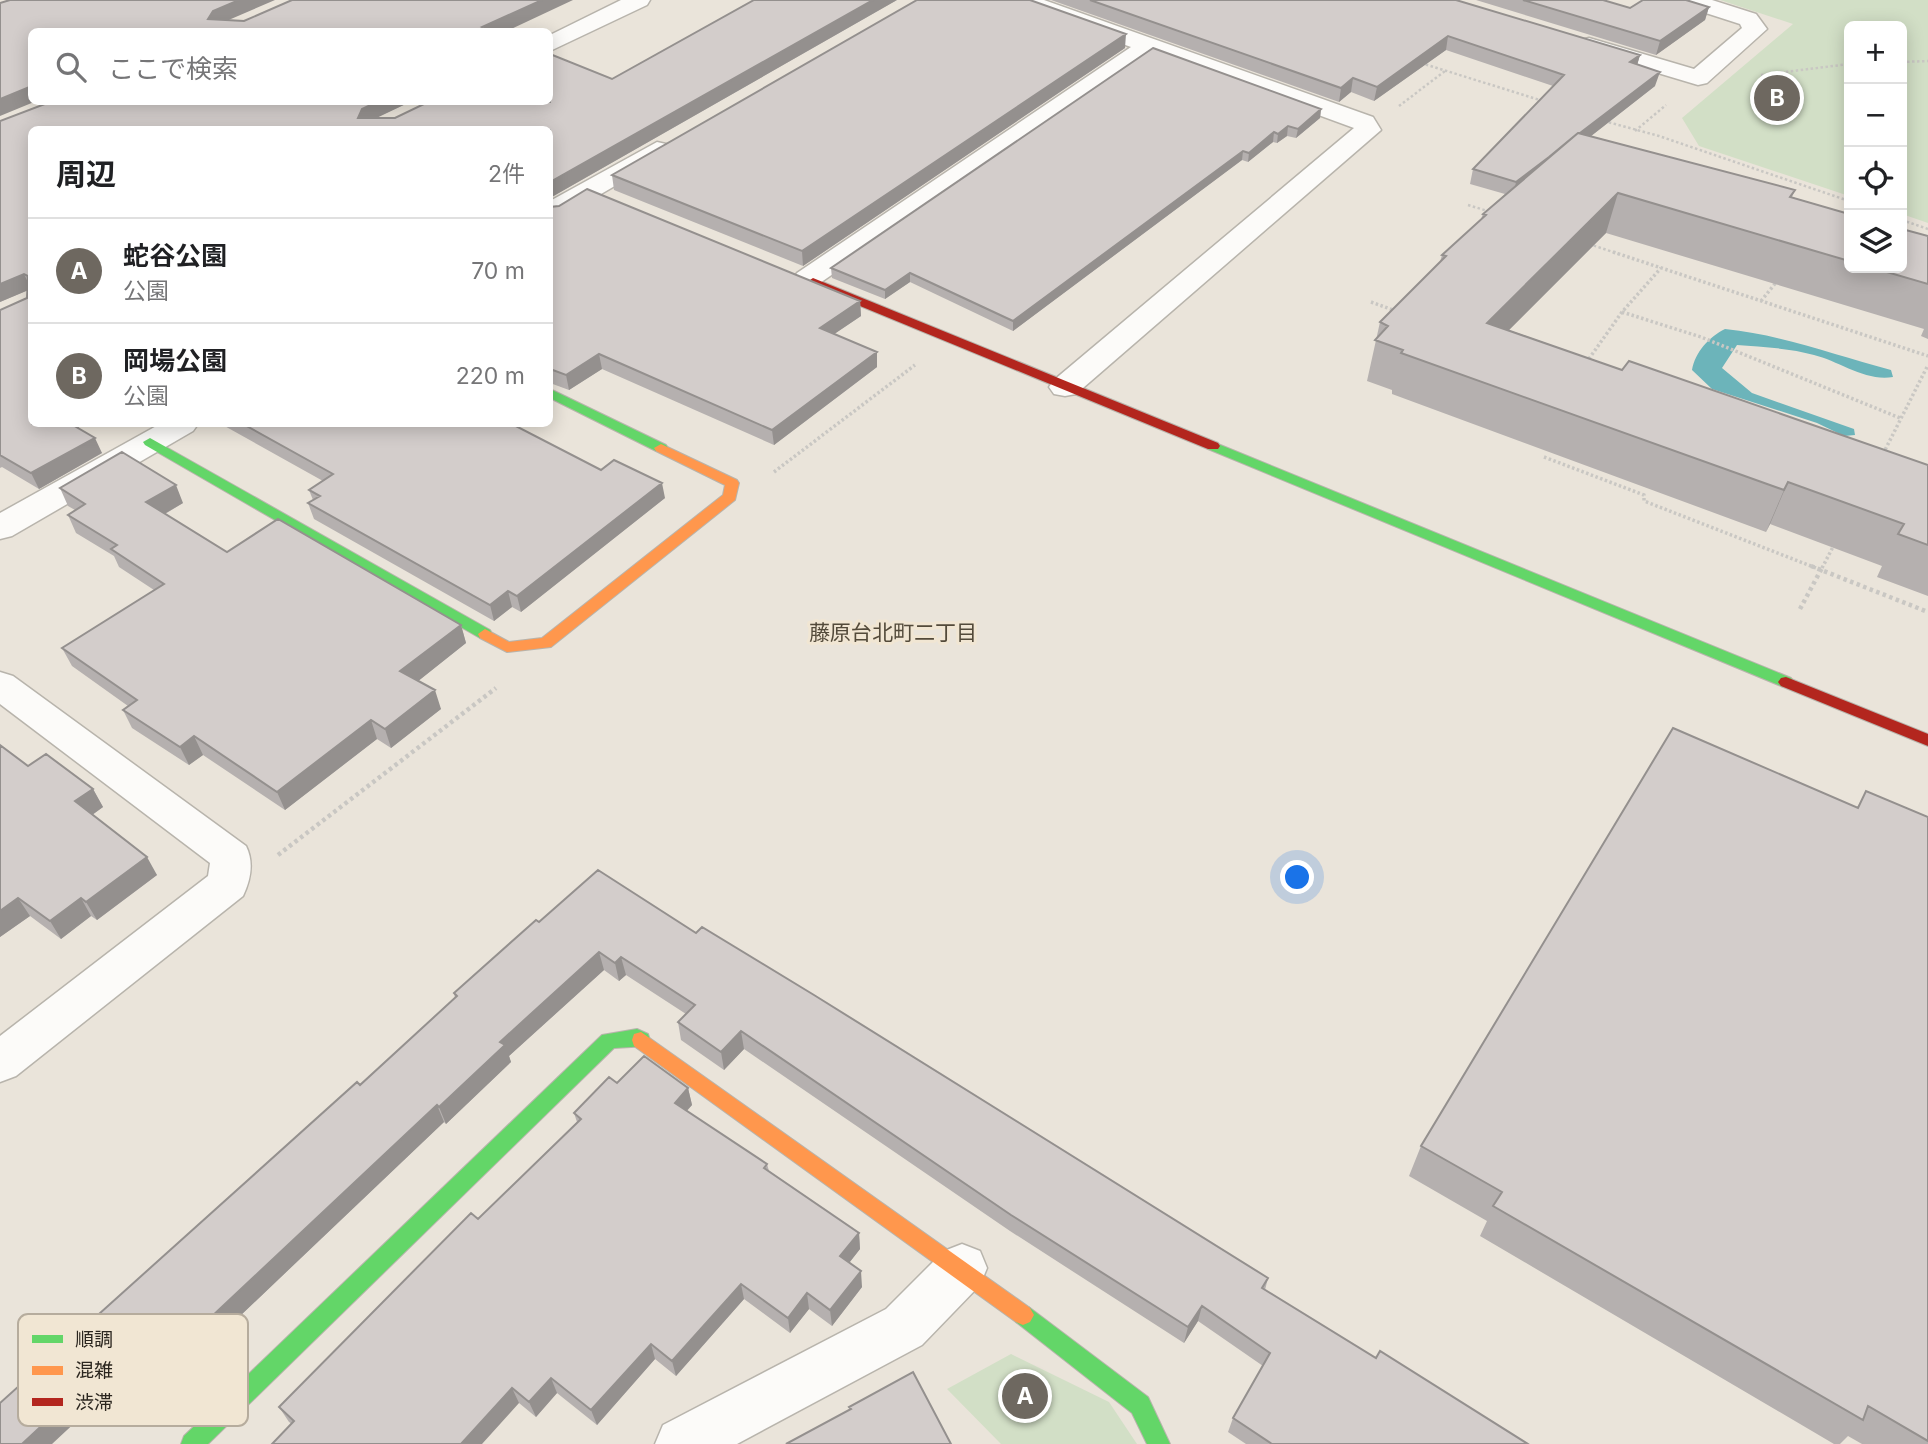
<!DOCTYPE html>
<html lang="ja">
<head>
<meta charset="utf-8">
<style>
  :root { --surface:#fff; --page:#f2f2f2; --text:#202124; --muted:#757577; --line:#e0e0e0; --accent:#6e6860 }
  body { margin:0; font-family:Inter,"Noto Sans JP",sans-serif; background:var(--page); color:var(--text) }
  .controls { position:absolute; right:21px; top:21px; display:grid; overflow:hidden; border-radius:10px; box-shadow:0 4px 18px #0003 }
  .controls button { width:63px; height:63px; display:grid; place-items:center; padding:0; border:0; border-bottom:2px solid var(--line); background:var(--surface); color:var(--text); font:35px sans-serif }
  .you { position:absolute; left:1298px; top:878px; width:24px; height:24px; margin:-18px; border:5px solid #fff; border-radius:50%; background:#1a73e8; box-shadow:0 0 0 10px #1a73e833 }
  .badge { display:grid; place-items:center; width:46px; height:46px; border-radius:50%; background:var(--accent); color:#fff; font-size:23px; font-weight:700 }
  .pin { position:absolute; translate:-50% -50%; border:4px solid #fff; box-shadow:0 2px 7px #0006 }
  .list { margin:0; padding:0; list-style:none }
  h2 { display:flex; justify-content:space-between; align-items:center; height:91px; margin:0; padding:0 28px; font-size:30px }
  h2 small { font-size:23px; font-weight:400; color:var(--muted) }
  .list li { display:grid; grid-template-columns:46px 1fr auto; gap:21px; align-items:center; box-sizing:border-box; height:105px; padding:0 28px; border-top:2px solid var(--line) }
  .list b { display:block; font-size:26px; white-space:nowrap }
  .list p { margin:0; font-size:23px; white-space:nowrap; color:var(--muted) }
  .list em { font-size:23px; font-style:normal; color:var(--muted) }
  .icon { flex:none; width:38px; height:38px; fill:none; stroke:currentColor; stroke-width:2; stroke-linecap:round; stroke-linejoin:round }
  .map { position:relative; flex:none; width:1928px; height:1444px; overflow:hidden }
  .search { position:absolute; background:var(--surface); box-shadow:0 4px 18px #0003; left:28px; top:28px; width:525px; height:77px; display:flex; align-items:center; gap:18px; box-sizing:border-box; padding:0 24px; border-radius:10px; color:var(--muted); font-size:26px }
  .panel { position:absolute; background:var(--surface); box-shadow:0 4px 18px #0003; left:28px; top:126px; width:525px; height:301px; border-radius:10px }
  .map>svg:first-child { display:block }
  .green { fill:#d2dfc6 }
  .water { fill:#6cb4ba }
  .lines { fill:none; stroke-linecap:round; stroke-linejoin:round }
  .street-casing { stroke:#b8b4ac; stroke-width:3 }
  .fast-casing { stroke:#b8b4ac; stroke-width:2 }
  .slow-casing { stroke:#b8b4ac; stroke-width:2 }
  .jam-casing { stroke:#b8b4ac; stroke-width:2 }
  .path-far2 { stroke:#c9c7c3; stroke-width:2.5; stroke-dasharray:2.5 2.5; stroke-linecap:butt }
  .path-far1 { stroke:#c9c7c3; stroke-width:3.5; stroke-dasharray:2.5 2.5; stroke-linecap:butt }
  .path { stroke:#c9c7c3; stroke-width:4.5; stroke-dasharray:3.5 3.5; stroke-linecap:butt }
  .street { fill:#fcfbf9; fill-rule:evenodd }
  .fast { fill:#63d668; fill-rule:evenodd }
  .slow { fill:#ff974d; fill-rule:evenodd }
  .jam { fill:#b3261e; fill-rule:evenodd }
  .wall { fill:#b5b0af }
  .shaded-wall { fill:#94908e }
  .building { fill:#d3cdcb; stroke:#94908e; stroke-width:2 }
  .labels { text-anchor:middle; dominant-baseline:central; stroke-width:6; stroke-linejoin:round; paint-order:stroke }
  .neighbourhood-label { font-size:21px; fill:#534a3a; stroke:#f1e6d3 }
  .key { fill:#f1e6d3; stroke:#b6ac9d; stroke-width:2 }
  .key-label { font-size:19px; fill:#2b261f }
</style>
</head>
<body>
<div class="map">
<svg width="1928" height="1444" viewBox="0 0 1928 1444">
  <rect width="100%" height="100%" fill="#eae4da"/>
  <!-- green -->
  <path class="green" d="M1720,0H1928V223L1902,214V26H1849V196L1699,146L1682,118L1793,24Z
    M1011,1354L1109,1402L1137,1444H1001L947,1389Z"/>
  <!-- water -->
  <path class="water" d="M1725,329C1783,335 1835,355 1891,370L1893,377C1866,382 1839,361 1814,355C1790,348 1761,347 1737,345L1722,368L1752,393L1854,429L1855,435L1844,436L1817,423L1712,389L1692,370C1695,352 1709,337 1725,329Z"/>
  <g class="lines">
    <!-- street casing -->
    <g class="street-casing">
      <path id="street" d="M621,0H650L647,5L550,51V35Z
        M1011,0H1044L1373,117L1381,130L1076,394L1065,396L1054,394L1049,387L1054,380L1354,128L1152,54L817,285L807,288L797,285L793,279L797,273L1131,47L1014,5Z
        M1678,0H1712L1756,14L1767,29L1707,83L1698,85L1581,50L1577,45L1581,40L1589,38L1694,69L1742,28L1740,24L1681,5Z
        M657,142L666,144L670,150L666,156L560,218L550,220V201Z
        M160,424H198L193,431L12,536L0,539V513Z
        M0,672L13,676L246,846C254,862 251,879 243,896L16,1076L0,1082V1036L208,876L210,863L0,704Z
        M962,1244L980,1251L987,1268L980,1285L922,1345L737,1444H655L663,1425L886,1309L944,1251Z"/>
    </g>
    <!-- fast casing -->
    <g class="fast-casing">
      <path id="fast" d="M550,389L666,445L668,448L666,451H656L550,398Z
        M150,438L490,630L492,634L490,638H480L145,445L143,442Z
        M1213,442L1791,678L1794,682L1786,687L1781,686L1208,449V443Z
        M637,1029L648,1034L650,1040L648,1046L614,1048L208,1444H181L184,1436L602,1035Z
        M1023,1305L1030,1308L1148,1397L1170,1444H1147L1132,1413L1016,1322L1012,1315L1016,1308Z"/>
    </g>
    <!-- slow casing -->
    <g class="slow-casing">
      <path id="slow" d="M661,444L737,480L739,483L735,500L551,647L507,652L480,638L478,634L485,629L509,642L542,638L723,495L725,485L656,451L654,448Z
        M641,1032L1030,1308L1034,1315L1030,1322L1023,1325L1016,1322L634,1046L632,1040L634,1034Z"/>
    </g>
    <!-- jam casing -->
    <g class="jam-casing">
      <path id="jam" d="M813,278L1218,443L1220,446L1218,449H1208L809,285L807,282Z
        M1786,677L1928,734V746L1781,686L1778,682L1781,678Z"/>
    </g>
    <!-- path-far2 -->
    <path class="path-far2" d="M1902,62L1928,61
      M1421,63L1543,101
      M1761,75L1849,64
      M1399,106L1445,71
      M1604,121L1659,136L1849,201
      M1635,131L1666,105
      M1468,205L1491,212
      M1902,220L1928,229
      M1589,244L1619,254"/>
    <!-- path-far1 -->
    <path class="path-far1" d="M1613,252L1928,356
      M1761,301L1778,280
      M1371,302L1396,311
      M1622,312L1701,337L1900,418
      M1586,363L1622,312L1661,268
      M1883,454L1928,365
      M1544,457L1644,495V501L1816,568
      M774,472L915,365
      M1822,568L1834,545"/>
    <!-- path -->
    <path class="path" d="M1811,566L1928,612
      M1800,609L1823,566
      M278,855L496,688"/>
    <!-- street -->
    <use href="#street" class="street"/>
    <!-- fast -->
    <use href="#fast" class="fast"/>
    <!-- slow -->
    <use href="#slow" class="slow"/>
    <!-- jam -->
    <use href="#jam" class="jam"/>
  </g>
  <!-- wall -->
  <path class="wall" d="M897,0L550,198V130H32V424H85L78,427L102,453L39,489L2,467L0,468V310L27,298L28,290L0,302V121L410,102L375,118H395L612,79Z
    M1051,0H1456L1640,55L1637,65L1655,86L1591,136L1795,190L1792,197L1849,214V268H1902L1928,236V339L1921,336L1924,329L1606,233L1509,330L1622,370L1928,465V596L1877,577L1882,566L1770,524L1766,532L1392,394V390L1367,381L1380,322L1440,262L1442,255L1481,219L1483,214L1505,194L1470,184L1473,169L1553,86L1446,50L1374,101L1351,92L1339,102Z
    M1476,0H1603L1630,8L1709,7L1705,20L1656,55Z
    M1125,48L803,266L614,190L612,175Z
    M1321,109L1320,118L1296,138L1287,136L1277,143L1273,142L1248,162L1242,160L1013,331L910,282L885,299L832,278L831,268Z
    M550,207L860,301L861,316L834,334L877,367L774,445L602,369L569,390L550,383Z
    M221,424H522L518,427L601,470L665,498L521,612L512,607L494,621L314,519L308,503L313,500L309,490L323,481Z
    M60,488L183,503L165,514L227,552L461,625L466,643L418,681L441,709L391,748L377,739L285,810L203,755L189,765L132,728L123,710L128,706L72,666L62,648L154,590L119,567L114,556L76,533L68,515L75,510L68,506Z
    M28,766L93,789L103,807L92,815L157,875L97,920L91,916L61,939L30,916L0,937Z
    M1866,791L1928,817V1444H1862L1848,1436L1840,1444H1834L1480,1236L1487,1221L1409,1176L1421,1146L1857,808Z
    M539,922L696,933L1268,1278L1265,1290L1376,1358L1528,1444H1246L1228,1432L1233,1418L1263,1366L1198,1321L1184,1343L1010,1231L744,1049L724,1070L681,1040L678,1022L686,1014L626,975L619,981L604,970L509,1056L511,1062L446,1124L444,1122L139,1412L117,1392L100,1409L95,1404L0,1444L360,1085L455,998L454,993Z
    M617,1083L688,1088L692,1105L687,1111L767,1164L769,1171L859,1233L860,1249L849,1263L862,1287L832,1326L809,1309L790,1333L744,1299L676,1376L655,1359L597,1425L557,1393L536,1417L519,1403L292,1424L289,1422L279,1407L478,1219L577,1122L574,1113Z"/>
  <!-- shaded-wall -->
  <path class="shaded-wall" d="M239,0H275L217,25L208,19L213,11Z
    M542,0H573L505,32H483L482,27Z
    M873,0H897L550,198V182Z
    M1709,7L1705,20L1656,55L1660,41Z
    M1126,34L1125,48L803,266L802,251Z
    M1448,36L1446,50L1374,101L1377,87Z
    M1640,55L1636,69L1630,62Z
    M1660,72L1655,86L1513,197L1516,182Z
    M1353,78L1351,92L1339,102L1341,88Z
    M32,86V102H34L0,116V99Z
    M377,102H410L366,123L358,118L362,109Z
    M1321,109L1320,118L1296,138L1298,129Z
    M1288,126L1287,136L1277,143L1278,134Z
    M1274,132L1273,142L1248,162L1249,153Z
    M1243,151L1242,160L1013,331V321Z
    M1618,193L1606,233L1476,363L1487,323Z
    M910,273V282L885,299V290Z
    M24,274L31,289L0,302V284Z
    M860,301L861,316L821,343L820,328Z
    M877,352V367L774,445L772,430Z
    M599,354L602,369L569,390L566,375Z
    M64,424H85L68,433Z
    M95,438L102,453L39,489L31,473Z
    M1788,482L1770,524L1766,532L1784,490Z
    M662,483L665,498L521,612L517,596Z
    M176,485L183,503L154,520L146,502Z
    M508,591L512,607L494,621L490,605Z
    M461,625L466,643L407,690L400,671Z
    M435,690L441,709L391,748L385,729Z
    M371,720L377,739L285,810L277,792Z
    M194,736L203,755L189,765L180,747Z
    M93,789L103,807L85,820L75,801Z
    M147,857L157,875L97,920L86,902Z
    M18,898L30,916L0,937V911Z
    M81,898L91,916L61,939L50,921Z
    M599,952L604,970L509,1056L511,1062L446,1124L439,1107L500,1042Z
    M621,957L626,975L619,981L615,963Z
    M741,1031L744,1049L724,1070L721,1052Z
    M688,1088L692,1105L678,1120L675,1103Z
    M437,1105L444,1122L139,1412L126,1397Z
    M859,1233L860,1249L842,1272L840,1256Z
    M861,1271L862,1287L832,1326L830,1310Z
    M741,1284L744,1299L676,1376L672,1361Z
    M807,1293L809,1309L790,1333L788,1318Z
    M1202,1306L1198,1321L1184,1343L1188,1327Z
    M651,1344L655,1359L597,1425L591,1410Z
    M104,1377L117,1392L100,1409L87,1394Z
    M551,1378L557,1393L536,1417L529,1402Z
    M512,1388L519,1403L482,1444H461Z
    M81,1389L95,1404L52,1444H22Z"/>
  <!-- building -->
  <path class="building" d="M10,0H239L213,11L208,19L244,21L292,0H542L482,27L492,32H32V86L0,99V3Z
    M754,0H873L550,182V130H32V424H71L95,438L31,473L0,455V310L27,298L28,276L24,274L0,284V121L50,102H377L362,109L358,118H395L428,102H550V54L612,79Z
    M917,0H1030L1126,34L802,251L612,175Z
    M1090,0H1456L1640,55L1630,62L1660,72L1580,133H1578L1549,157L1516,182L1473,169L1564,75L1448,36L1377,87L1353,78L1341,88Z
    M1523,0H1603L1630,8L1643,0H1686L1709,7L1660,41Z
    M1153,48L1321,109L1298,129L1288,126L1278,134L1274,132L1249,153L1243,151L1013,321L910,273L885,290L831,268Z
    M1578,133L1795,190L1790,197L1849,214V261L1618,193L1487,323L1622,370L1629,361L1928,465V545L1898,534L1904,524L1788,482L1784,490L1401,353L1403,350L1375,340L1388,326L1380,322L1446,256L1442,255L1486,215L1483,214Z
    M587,189L860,301L820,328L877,352L772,430L599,354L566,375L550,369V207L559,206Z
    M1902,229L1928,236V284L1873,268H1902Z
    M243,424H512L601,470L614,460L662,483L517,596L508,591L490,605L308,503L320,496L309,490L333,474Z
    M122,452L176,485L146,502L227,552L278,519L461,625L400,671L435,690L385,729L371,720L277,792L194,736L180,747L123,710L137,700L62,648L164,584L111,549L117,545L68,515L85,504L60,488Z
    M1673,728L1858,808L1866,791L1928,817V1441L1868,1406L1863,1420L1493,1206L1502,1192L1421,1146Z
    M0,745L28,766L46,754L93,789L75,801L147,857L86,902L81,898L50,921L18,898L0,911Z
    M598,870L696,933L702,927L814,995L1268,1278L1262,1288L1376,1358L1380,1351L1528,1444H1272L1233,1418L1270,1353L1202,1306L1188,1327L1011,1215L741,1031L721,1052L678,1022L695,1005L621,957L615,963L599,952L500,1042L505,1045L439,1107L437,1105L126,1397L104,1377L87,1394L81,1389L22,1444H0V1403L357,1082L360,1085L457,996L454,993L536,920L539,922Z
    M644,1056L688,1088L675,1103L767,1164L764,1168L859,1233L840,1256L861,1271L830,1310L807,1293L788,1318L741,1284L672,1361L651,1344L591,1410L551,1378L529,1402L512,1388L461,1444H272L294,1421L279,1407L471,1213L478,1219L581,1119L574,1113L609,1077L617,1083Z
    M913,1372L951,1444H786L851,1409L849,1407Z"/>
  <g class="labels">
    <!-- neighbourhood labels -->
    <g class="neighbourhood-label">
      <text x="893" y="632">藤原台北町二丁目</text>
    </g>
  </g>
  <!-- legend -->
  <rect x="18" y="1314" width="230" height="112" rx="10" class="key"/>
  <rect x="32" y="1335" width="31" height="8" fill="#63d668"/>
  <rect x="32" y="1366" width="31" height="9" fill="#ff974d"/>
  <rect x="32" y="1398" width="31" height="8" fill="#b3261e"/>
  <g class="key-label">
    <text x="75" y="1346">順調</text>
    <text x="75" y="1377">混雑</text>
    <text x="75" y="1409">渋滞</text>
  </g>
</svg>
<div class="controls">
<button>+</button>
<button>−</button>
<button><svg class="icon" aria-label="locate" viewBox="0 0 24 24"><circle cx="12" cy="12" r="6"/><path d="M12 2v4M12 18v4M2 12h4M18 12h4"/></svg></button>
<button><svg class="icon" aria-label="layers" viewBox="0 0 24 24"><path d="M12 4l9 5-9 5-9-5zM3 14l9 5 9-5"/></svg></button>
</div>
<div class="you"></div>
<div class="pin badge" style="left:1025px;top:1396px">A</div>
<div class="pin badge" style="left:1777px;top:98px">B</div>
<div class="search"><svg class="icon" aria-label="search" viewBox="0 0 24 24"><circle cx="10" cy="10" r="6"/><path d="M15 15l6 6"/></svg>ここで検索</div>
<section class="panel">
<h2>周辺<small>2件</small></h2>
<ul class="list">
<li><span class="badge">A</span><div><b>蛇谷公園</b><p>公園</p></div><em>70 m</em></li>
<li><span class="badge">B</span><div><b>岡場公園</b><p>公園</p></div><em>220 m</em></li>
</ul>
</section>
</div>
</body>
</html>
